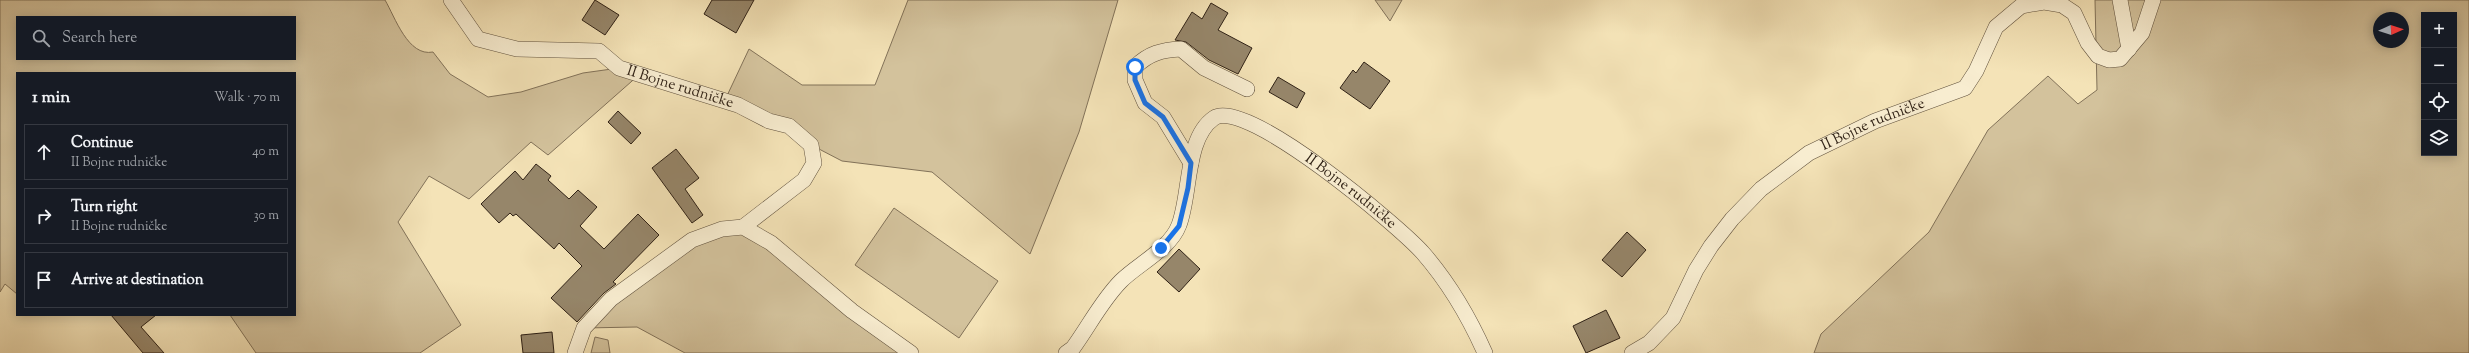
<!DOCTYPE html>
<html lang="en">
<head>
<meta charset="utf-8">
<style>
  :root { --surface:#171b24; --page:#242831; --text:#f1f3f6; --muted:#9ea1a6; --line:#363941 }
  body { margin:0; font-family:"Sorts Mill Goudy",serif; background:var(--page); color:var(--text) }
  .controls { position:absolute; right:12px; top:12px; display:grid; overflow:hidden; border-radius:0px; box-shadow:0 2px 10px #0003 }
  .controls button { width:36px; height:36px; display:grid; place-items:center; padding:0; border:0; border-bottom:1px solid var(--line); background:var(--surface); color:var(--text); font:20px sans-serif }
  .compass { position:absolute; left:2373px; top:12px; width:36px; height:36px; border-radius:50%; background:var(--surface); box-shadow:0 2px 10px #0003; rotate:87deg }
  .stop { position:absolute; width:12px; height:12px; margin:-9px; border:3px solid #1a73e8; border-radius:50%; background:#fff }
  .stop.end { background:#1a73e8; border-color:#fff; box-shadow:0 1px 4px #0008 }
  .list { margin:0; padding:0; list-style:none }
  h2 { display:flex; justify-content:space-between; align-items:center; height:52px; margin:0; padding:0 16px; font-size:17px }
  h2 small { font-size:13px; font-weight:400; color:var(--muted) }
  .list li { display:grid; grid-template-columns:26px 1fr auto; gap:12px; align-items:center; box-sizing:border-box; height:56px; margin:0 8px 8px; padding:0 8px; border:1px solid var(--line); border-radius:0px }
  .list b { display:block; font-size:15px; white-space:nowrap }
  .list p { margin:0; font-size:13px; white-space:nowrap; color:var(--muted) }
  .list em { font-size:13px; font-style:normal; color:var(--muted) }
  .icon { flex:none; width:22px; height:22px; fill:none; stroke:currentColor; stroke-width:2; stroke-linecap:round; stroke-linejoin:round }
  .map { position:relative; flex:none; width:2469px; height:353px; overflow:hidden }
  .search { position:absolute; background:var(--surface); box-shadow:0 2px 10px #0003; left:16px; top:16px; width:280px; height:44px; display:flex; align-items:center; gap:10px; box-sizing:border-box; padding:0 14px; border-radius:0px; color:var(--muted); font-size:15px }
  .panel { position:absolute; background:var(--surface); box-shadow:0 2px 10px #0003; left:16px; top:72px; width:280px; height:244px; border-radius:0px }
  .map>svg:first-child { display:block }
  .green { fill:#d3c29c; stroke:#827259; fill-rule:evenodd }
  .building { fill:#96866a; stroke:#302216 }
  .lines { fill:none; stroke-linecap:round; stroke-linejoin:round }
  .minor-casing { stroke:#61523e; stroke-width:16 }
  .minor { stroke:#f8edd0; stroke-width:15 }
  .route { stroke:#1a73e8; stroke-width:5 }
  .labels { text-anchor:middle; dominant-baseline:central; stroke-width:3; stroke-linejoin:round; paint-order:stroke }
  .street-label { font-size:15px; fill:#302216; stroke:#f8edd0 }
</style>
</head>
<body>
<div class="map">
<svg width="2469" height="353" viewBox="0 0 2469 353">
  <rect width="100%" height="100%" fill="#f4e3b7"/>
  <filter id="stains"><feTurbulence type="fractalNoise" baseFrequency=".005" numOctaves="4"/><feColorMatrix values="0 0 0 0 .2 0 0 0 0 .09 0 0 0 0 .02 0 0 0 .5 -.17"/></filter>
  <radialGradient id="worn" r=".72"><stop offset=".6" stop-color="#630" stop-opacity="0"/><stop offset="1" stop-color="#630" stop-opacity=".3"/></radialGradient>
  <!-- green -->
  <path class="green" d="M0,0H385C395,17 408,57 433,52L450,74L488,97L521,92L583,73L619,68L640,74L548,155L531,142L469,199L429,176L398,222L461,325L420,353H256L230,315H295V73H17V294L5,284L0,292ZM17,17H295V59H17Z
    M908,0H1118L1079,132L1030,254L932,172L842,161L725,100L749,49L802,85H875Z
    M1375,0H1402L1390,21Z
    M2095,0H2469V353H1814L1821,334L1929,232L1988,130L2048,76L2078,104L2097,90ZM2424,15H2454V153H2424ZM2379,18H2403V42H2379Z
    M894,208L998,281L959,338L855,265Z
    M739,228L911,353H685L637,327L584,328L678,244Z
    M595,337L608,340L610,353H591Z"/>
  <!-- building -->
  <path class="building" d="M595,0L619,15L605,35L582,20Z
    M712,0H754L736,33L704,14Z
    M1211,3L1228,13L1218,30L1252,48L1238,74L1209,60L1186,42L1175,40L1192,12L1202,19Z
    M1364,62L1390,81L1370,109L1340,88L1353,70L1356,73Z
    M1278,77L1305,93L1297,108L1269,92Z
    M618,111L641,133L631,144L608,122Z
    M676,149L699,178L685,189L703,215L692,223L652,168Z
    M536,164L551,176L548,180L569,199L578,190L597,207L580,226L604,249L638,214L659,235L613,282L616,284L604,293L577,322L551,298L582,266L559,243L554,249L516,214L513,216L510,213L499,223L481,204L515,171L523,180Z
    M1627,232L1646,250L1622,277L1602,260Z
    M1179,249L1200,269L1179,292L1157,272Z
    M1606,310L1620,338L1586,353L1573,326Z
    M111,315H156L141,327L164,353H143Z
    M552,332L554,353H523L521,335Z"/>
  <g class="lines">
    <!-- minor casing -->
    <g class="minor-casing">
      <g id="minor">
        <path id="s1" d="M451,0L478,39L517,49L599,51L619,68L738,105L769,121L789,126L811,145L814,163L804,180L743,227"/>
        <path d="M2120,0L2129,49"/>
        <path d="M1191,163L1163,117L1145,103L1135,80V67C1149,53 1162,50 1181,49L1204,68L1247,89"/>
        <path d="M575,353L584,328L611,299L692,240L722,229L743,227L771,243L852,311L911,353"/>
        <path id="s2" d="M1066,353L1073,348C1089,326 1102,300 1121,281C1138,264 1170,249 1179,225C1191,194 1185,138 1214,118C1245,96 1400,227 1423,253C1449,283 1469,317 1485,353"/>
        <path id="s3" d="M1632,353L1649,343L1673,318L1696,270L1711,246L1732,219L1761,189L1809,153L1875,121L1965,88L1976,71L1996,27L2021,6L2044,2L2062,5L2074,13L2088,43L2098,56L2109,60L2120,59L2142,33L2153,0"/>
      </g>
    </g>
    <!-- minor -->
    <use href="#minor" class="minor"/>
  </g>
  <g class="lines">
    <!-- route -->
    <path class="route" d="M1135,67V80L1145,103L1163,117L1191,163L1188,188L1179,226L1161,248"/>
  </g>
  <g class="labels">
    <!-- street labels -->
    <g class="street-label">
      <text stroke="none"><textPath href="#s1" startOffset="260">II Bojne rudničke</textPath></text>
      <text stroke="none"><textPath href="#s3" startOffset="342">II Bojne rudničke</textPath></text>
      <text stroke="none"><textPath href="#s2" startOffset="447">II Bojne rudničke</textPath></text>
    </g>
  </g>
  <rect width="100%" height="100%" filter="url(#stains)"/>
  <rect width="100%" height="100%" fill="url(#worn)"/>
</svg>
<div class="controls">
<button>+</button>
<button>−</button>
<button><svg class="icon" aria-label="locate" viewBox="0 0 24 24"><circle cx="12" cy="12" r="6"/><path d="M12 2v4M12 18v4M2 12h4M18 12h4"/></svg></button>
<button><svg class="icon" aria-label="layers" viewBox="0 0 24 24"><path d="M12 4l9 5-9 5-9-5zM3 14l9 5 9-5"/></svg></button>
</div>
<svg class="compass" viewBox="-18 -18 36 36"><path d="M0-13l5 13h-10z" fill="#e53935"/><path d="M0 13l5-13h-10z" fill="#9ea1a6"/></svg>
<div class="stop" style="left:1135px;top:67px"></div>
<div class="stop end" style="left:1161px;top:248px"></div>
<div class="search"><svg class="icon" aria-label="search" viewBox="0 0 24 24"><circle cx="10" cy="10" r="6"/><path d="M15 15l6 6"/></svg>Search here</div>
<section class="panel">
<h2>1 min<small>Walk · 70 m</small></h2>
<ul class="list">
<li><svg class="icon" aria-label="ahead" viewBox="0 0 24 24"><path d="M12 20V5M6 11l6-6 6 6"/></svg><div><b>Continue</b><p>II Bojne rudničke</p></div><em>40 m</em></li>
<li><svg class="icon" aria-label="right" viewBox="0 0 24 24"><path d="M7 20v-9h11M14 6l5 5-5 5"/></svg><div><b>Turn right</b><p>II Bojne rudničke</p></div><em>30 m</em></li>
<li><svg class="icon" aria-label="arrive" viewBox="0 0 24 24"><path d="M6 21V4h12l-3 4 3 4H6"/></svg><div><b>Arrive at destination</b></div></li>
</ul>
</section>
</div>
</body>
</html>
